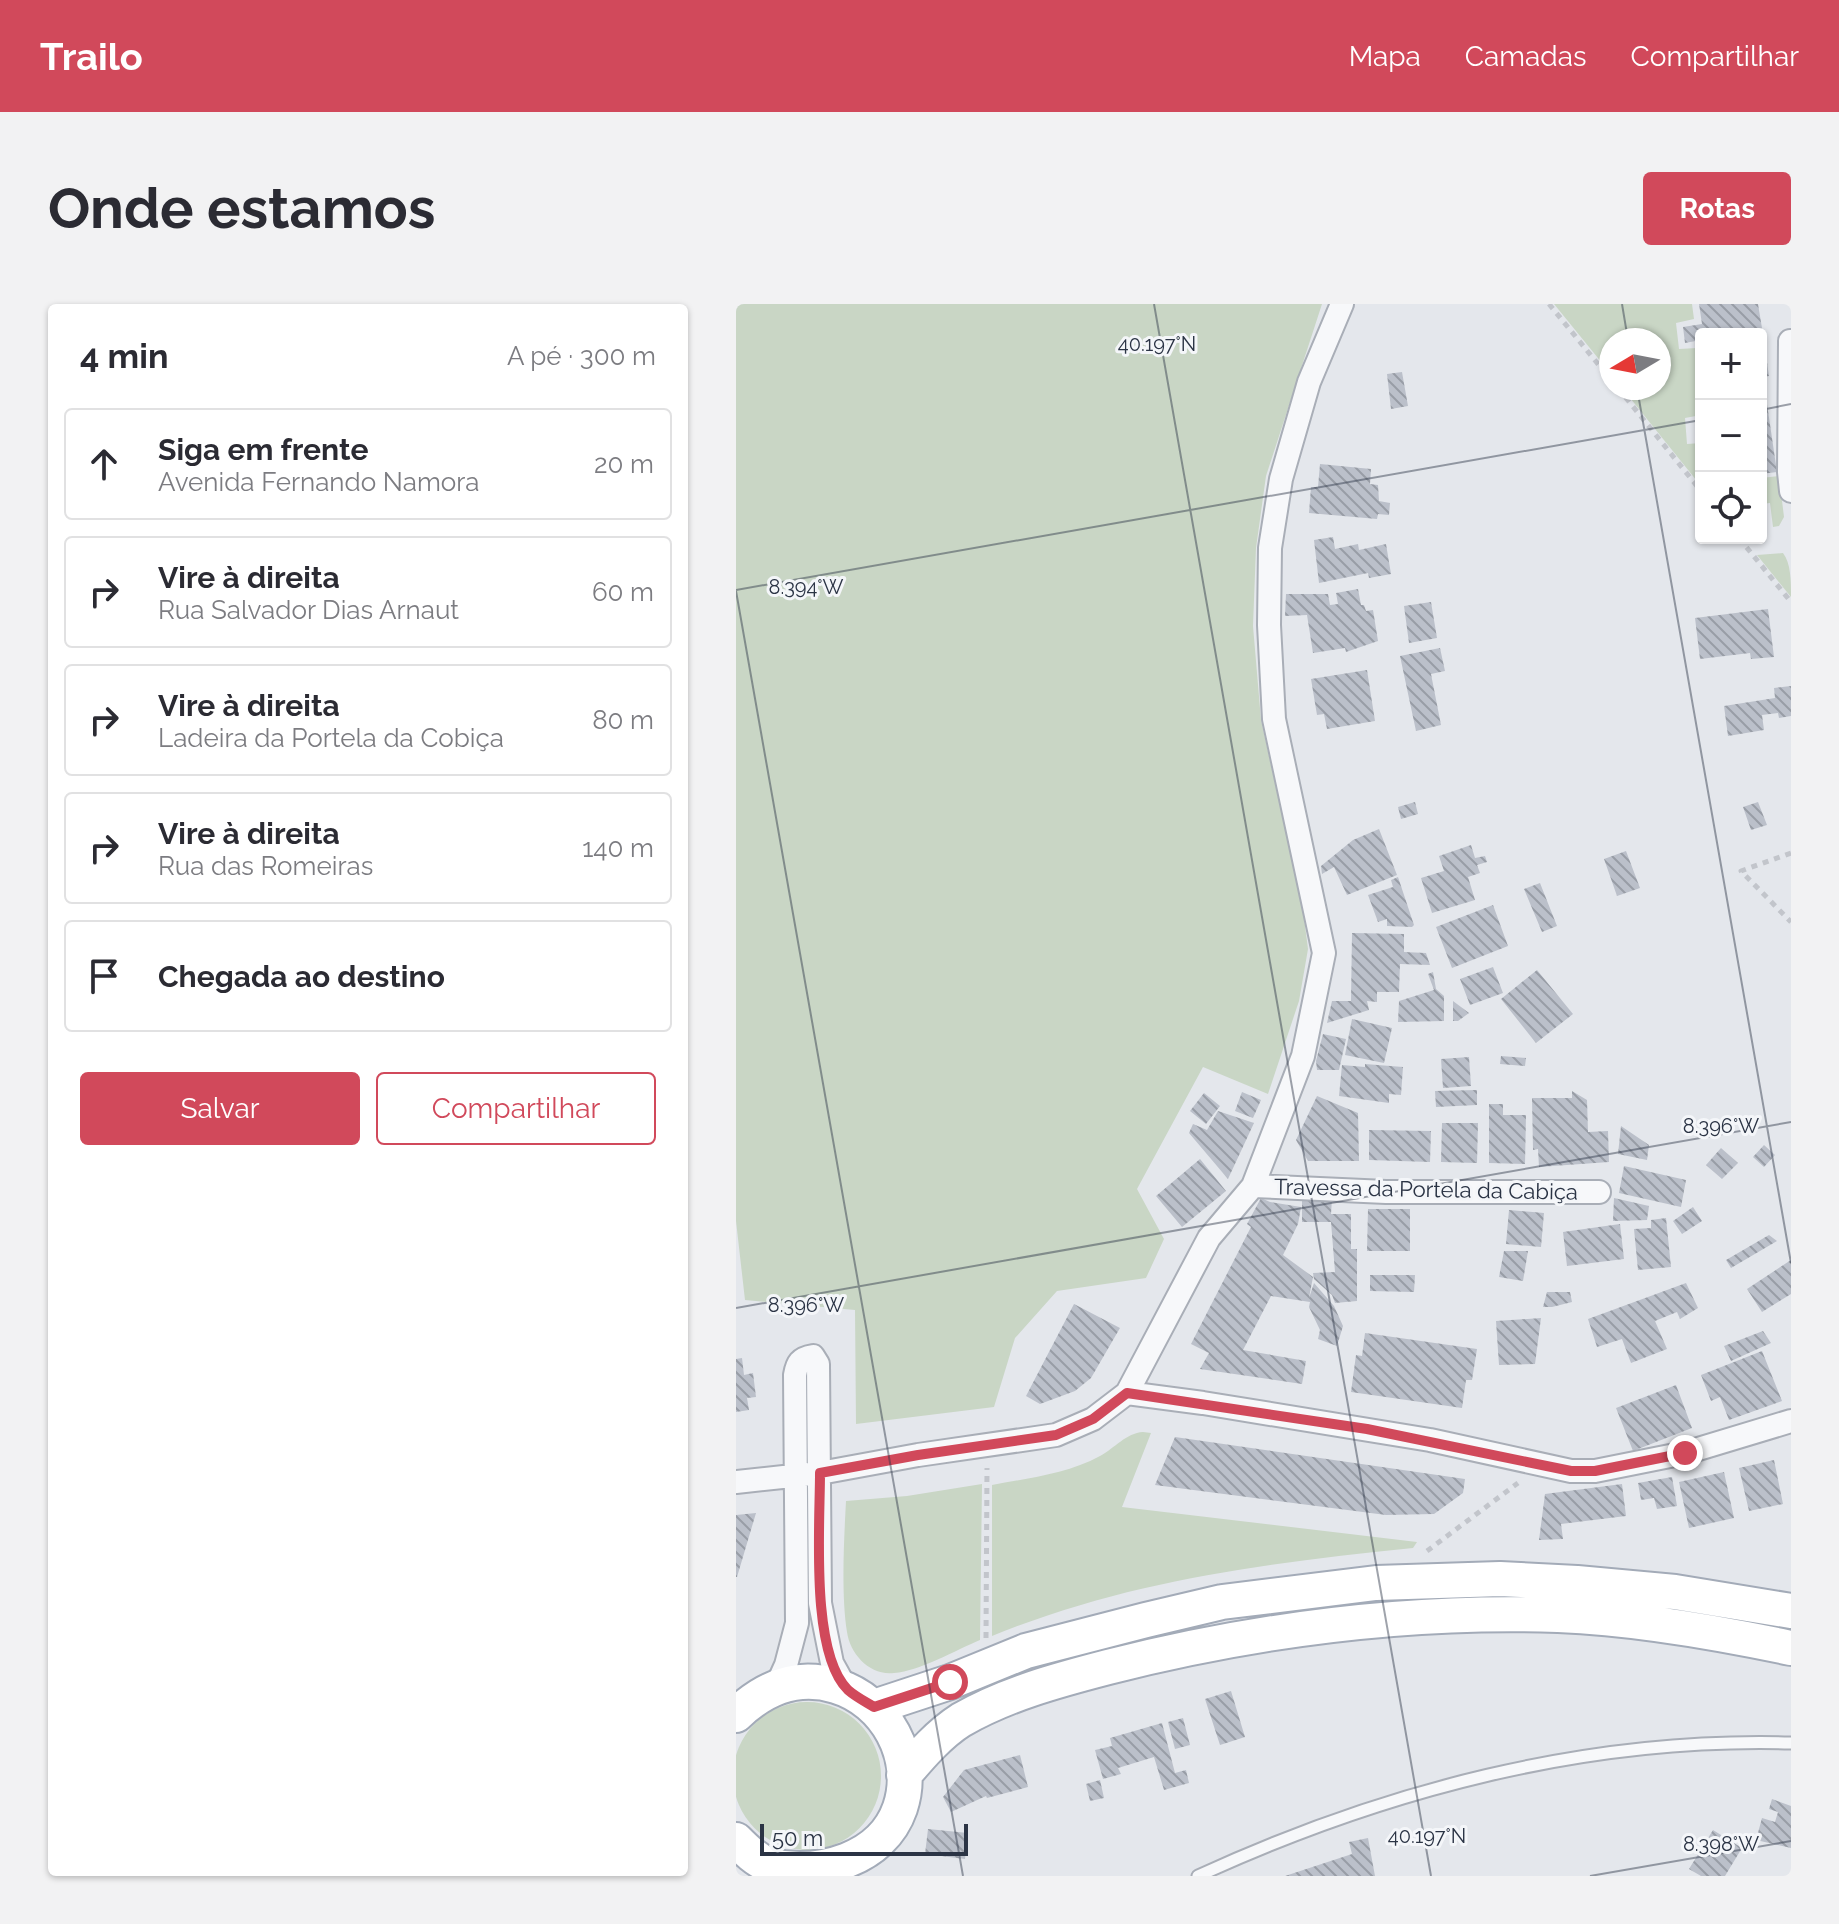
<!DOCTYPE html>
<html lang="pt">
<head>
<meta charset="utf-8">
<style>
  :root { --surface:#fff; --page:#f2f2f3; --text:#2b2b33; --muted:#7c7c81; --line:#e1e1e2; --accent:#d1495b }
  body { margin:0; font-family:Raleway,sans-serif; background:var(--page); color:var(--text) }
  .controls { position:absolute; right:24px; top:24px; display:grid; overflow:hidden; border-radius:8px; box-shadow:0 2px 6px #0004 }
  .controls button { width:72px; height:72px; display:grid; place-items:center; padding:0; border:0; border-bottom:2px solid var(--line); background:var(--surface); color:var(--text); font:40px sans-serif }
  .compass { position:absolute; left:863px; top:24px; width:72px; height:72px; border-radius:50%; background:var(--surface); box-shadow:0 2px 6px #0004; rotate:260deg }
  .scale { position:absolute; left:24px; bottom:20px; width:208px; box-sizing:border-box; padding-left:8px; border:4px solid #2b3445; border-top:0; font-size:22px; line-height:28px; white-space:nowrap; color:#2b3445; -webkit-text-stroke:6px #f4f6f9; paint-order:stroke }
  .stop { position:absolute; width:24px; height:24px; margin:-18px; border:6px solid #d1495b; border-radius:50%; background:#fff }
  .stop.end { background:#d1495b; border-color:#fff; box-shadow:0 2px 8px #0008 }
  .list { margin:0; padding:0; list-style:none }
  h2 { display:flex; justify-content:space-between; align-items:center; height:104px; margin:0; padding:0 32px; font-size:34px }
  h2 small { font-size:26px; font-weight:400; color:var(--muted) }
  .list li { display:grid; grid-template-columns:52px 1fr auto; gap:24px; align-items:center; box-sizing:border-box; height:112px; margin:0 16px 16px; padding:0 16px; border:2px solid var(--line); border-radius:8px }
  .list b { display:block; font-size:30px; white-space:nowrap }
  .list p { margin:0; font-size:26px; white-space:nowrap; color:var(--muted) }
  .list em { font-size:26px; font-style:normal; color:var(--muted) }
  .actions { display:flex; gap:16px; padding:24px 32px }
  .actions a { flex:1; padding:18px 0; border:2px solid var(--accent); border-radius:8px; text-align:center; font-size:28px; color:var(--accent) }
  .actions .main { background:var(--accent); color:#fff }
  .icon { flex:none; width:44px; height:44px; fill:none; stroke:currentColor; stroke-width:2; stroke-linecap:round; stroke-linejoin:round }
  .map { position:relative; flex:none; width:1055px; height:1572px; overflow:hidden; border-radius:8px }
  header { display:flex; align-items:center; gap:48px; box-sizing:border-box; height:112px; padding:0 40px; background:var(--accent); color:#fff }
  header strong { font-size:38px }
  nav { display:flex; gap:44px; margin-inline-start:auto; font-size:28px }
  .intro { display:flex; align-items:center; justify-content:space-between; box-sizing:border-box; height:192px; padding:0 48px }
  h1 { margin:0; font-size:56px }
  .button { padding:20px 36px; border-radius:8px; background:var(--accent); color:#fff; font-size:28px; font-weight:700 }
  main { display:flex; gap:48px; padding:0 48px }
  aside { flex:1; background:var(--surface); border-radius:8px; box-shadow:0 2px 6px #0004 }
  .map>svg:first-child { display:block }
  .green { fill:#c9d6c5 }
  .building { fill:url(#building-back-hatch) }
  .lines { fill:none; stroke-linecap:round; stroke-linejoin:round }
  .service-casing { stroke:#a9aeb7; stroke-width:15 }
  .minor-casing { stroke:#a9aeb7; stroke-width:26 }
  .primary-casing { stroke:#a3abb8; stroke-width:38 }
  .path { stroke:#c2c5cb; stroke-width:5; stroke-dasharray:6 6; stroke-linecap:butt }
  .service { stroke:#f7f8fa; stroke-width:11 }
  .minor { stroke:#f7f8fa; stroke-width:22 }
  .primary { stroke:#fff; stroke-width:34 }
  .route { stroke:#d1495b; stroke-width:10 }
  .ticks { fill:none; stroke:#2b3445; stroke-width:2; stroke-opacity:0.45 }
  .labels { text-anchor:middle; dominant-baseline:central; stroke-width:6; stroke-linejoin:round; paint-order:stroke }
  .street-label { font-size:22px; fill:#2b3445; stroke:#f4f6f9 }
  .ticks-label { font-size:20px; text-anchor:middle; fill:#2b3445; stroke:#f4f6f9; stroke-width:6; stroke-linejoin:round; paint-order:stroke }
</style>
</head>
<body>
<header>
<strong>Trailo</strong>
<nav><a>Mapa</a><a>Camadas</a><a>Compartilhar</a></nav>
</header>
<div class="intro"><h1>Onde estamos</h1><a class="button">Rotas</a></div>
<main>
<aside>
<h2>4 min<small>A pé · 300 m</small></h2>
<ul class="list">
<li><svg class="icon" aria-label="ahead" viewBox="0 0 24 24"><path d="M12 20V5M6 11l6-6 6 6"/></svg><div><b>Siga em frente</b><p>Avenida Fernando Namora</p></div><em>20 m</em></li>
<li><svg class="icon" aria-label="right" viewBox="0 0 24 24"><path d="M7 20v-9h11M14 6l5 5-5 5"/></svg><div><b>Vire à direita</b><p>Rua Salvador Dias Arnaut</p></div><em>60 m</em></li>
<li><svg class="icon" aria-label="right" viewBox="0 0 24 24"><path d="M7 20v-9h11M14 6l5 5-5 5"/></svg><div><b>Vire à direita</b><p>Ladeira da Portela da Cobiça</p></div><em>80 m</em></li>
<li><svg class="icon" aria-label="right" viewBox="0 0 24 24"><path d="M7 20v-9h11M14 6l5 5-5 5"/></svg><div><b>Vire à direita</b><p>Rua das Romeiras</p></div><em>140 m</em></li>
<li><svg class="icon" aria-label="arrive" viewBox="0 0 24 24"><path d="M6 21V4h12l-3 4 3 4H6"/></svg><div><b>Chegada ao destino</b></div></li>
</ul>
<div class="actions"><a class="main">Salvar</a><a>Compartilhar</a></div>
</aside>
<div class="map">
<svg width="1055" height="1572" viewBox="0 0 1055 1572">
  <defs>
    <pattern id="building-back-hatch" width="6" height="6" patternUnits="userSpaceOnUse" patternTransform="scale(2)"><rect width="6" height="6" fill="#bbc0ca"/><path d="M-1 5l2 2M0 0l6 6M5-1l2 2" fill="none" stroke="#989da6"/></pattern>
  </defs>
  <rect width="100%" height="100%" fill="#e4e7ec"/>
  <!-- green -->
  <path class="green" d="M0,0H586L530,172L520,244L517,322L525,416L567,606L572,645L563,697L532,790L467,763L401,885L428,935L410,974L321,987L279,1034L258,1103L120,1120L119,1006L9,996L0,917Z
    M818,0H956L958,15L940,19L943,45L961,44L965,77V111L949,114L951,140L965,139V182L886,84H923V36H875V70Z
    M1043,172L1048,213L1043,222L1037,223L1034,199L1025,200V174Z
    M1047,249C1055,259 1055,278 1055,293L1021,251Z
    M407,1128L415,1129L386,1203L681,1238L677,1244C531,1259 393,1276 256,1332V1181C292,1174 331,1170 364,1152C379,1144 390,1129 407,1128Z
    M246,1180L244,1336C220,1346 184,1367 158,1369C134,1372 114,1350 111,1328C105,1290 108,1236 110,1197L171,1192Z
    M-3 1472a74 74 0 1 1 148 0a74 74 0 1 1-148 0Z"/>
  <!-- building -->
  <path class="building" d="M963,0H1022L1027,30H965V36L949,39L947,23L966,20Z
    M1027,31L1033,72L1027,73L1041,168L1025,170Z
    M666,68L672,102L655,105L651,70Z
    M584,160L635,165L634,180L642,181L643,197L654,199L653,211L642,210L641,215L573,209L575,183H582Z
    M597,233L599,245L622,240L623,246L650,240L655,270L633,274L632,269L583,279L578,236Z
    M622,285L625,301H628L630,307L637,306L642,337L610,348L609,344L577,349L571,311L549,312L550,290H592L594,301L602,300L600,289Z
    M695,298L701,334L673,339L668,302Z
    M1032,305L1038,353L1015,355L1014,349L964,355L959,314Z
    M704,344L709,367L695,370L705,421L680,427L664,352Z
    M631,366L639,417L591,425L588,410L581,411L575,375Z
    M1055,382V412L1043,414L1042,409L1026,411L1028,426L992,432L988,402L1039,394L1038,384Z
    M679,498L682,510L665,515L662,503Z
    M1022,498L1031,521L1015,526L1007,503Z
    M643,525L661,571L611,591L598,563L586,570L585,562L617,536Z
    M735,541L739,554L749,552L751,558L741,561L744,569L732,573L739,596L696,609L685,574L708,567L703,552Z
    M890,547L904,584L881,592L868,555Z
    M662,573L678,621L676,623L651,622V615L642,618L632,591L657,583L655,576Z
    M804,579L821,622L806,628L788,585Z
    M757,601L772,642L716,664L700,623Z
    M616,629L668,630V648L690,649L694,661L664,660L663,688H641V698L631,697L633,706L591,719L596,697H615Z
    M757,663L767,689L734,701L724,675Z
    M801,666L837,710L800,739L765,695Z
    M697,668L700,685L708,692V717L662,718L663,697L698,686L692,670Z
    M717,697L733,709L722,717H717Z
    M616,715L656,724L648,759L609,751Z
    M587,730L610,735L603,766H581L580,757Z
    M765,752L790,754L789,762L764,760Z
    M733,753L735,782L707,784L705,755Z
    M629,760L667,763L665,791L653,790V799L603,792L606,761L629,763Z
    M741,786V801L700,803L699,787Z
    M836,787L851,796L852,828L872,827L873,858L803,863L802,845L797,846L796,794H836Z
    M506,788L525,796L517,814L499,807Z
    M468,789L484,802L470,820L454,807Z
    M581,792L622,809L623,857H572L560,836Z
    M753,800H767V811H790L789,860L753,859Z
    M482,807L518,819L492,875L453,829L457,820L471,826Z
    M706,819H742L741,859L705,858Z
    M885,822L913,841L911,856L882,850Z
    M633,826L695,827L694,858L633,856Z
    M1028,841L1039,851L1028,863L1017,853Z
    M985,844L1002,859L986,875L970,861Z
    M464,855L490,887L446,923L420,892Z
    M888,862L950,876L945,903L883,889Z
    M525,894L534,898L565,903L562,920L547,951L577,973L573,994L578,979L598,1002L607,1022L601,1042L582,1035L584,1026L573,1003L574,998L535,992L507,1046L570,1057L566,1080L464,1065L473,1049L455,1040L515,923L511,920Z
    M878,894L913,902L911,916L877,917Z
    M566,895H596L595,910H615V945H621V997L599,999L596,991L578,975L577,969L599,968L595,918H566Z
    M957,903L966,917L946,930L937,917Z
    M632,905H674V947H631Z
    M773,906L808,909L805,943L770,940Z
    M930,914L935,963L902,966L898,925L915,924V916Z
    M884,920L888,955L831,962L827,928Z
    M1033,931L1041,937L995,964L990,956Z
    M768,947H792L787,977L763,973Z
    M1055,956V990L1026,1008L1011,985Z
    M634,971H679L678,988L634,987Z
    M950,979L962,1004L944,1015L941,1008L919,1017L931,1045L895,1059L886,1035L861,1043L852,1015Z
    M811,988H834L836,998L816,1003H807Z
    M338,1000L384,1024L355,1074L339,1087L304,1100L290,1092Z
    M805,1014L799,1060L763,1061L760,1017Z
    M1027,1027L1035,1039L995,1057L988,1042Z
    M629,1029L741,1045L736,1076H730L726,1104L615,1088L620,1051L626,1052Z
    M1026,1047L1046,1097L993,1116L984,1093L975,1097L965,1071Z
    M6,1054L8,1071L17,1069L20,1093L11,1094L13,1106L0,1108V1055Z
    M940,1081L956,1124L897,1147L880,1104Z
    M439,1133L729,1175L727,1189L698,1210L650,1211L419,1181Z
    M1038,1156L1047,1200L1013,1207L1003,1164Z
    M988,1168L998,1214L953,1224L943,1178Z
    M936,1173L941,1202L921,1205L918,1194L905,1196L902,1179Z
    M886,1180L890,1212L825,1220L827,1235L803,1236L809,1190Z
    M20,1209L1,1273H0V1211Z
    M495,1387L509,1433L484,1441L469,1395Z
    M447,1414L454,1441L439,1445L432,1418Z
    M426,1419L439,1469L450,1466L453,1479L428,1486L418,1453L382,1464L385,1470L367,1475L359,1446L376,1442L374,1434Z
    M284,1451L292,1483L251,1494L250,1492L215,1508L207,1493L228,1466Z
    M364,1476L368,1494L354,1497L350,1480Z
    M1036,1495L1055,1502V1544L1020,1536L1026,1514L1039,1518L1042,1508L1033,1505Z
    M192,1525L232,1529L229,1555L189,1550Z
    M977,1526L1006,1544L989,1572H965L953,1565Z
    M632,1534L639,1572H549L616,1550L613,1538Z"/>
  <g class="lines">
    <!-- service casing -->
    <g class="service-casing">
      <path id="service" d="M462,1572C647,1487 850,1433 1055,1439"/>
    </g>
    <!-- minor casing -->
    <g class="minor-casing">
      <path id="minor" d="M1054,37L1053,168L1055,187
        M517,882L650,888H863
        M391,1089L467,1099L694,1136L835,1167H859L949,1149L1055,1117
        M0,1178L84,1169L182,1151L320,1131L357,1115L391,1089L473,934L517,882L567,752L588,649L538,415L533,321L534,244L545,175L573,78L606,0
        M40,1383L50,1361L61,1319L59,1071C61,1059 64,1054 77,1052L82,1060L84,1299L96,1359L111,1386"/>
    </g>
    <!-- primary casing -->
    <g class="primary-casing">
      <path id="primary" d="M138,1403L214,1378L290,1347L410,1316L486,1298L640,1279L764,1275L841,1279L939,1288L1055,1307
        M0,1411C28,1384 61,1370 100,1382C150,1397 181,1453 164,1504C146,1556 84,1572 34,1562C20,1556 10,1546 0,1536
        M168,1471C185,1451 203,1430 225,1416C270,1390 322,1376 372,1363C518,1326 671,1306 822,1311C900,1314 979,1328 1055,1344"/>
    </g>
    <!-- path -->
    <path class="path" d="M813,0L875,76
      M882,84L965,187
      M1003,234L1055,298
      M1055,549L1005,567L1055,618
      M691,1247L782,1179
      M250,1334L251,1164"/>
    <!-- service -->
    <use href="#service" class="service"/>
    <!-- minor -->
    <use href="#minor" class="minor"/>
    <!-- primary -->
    <use href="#primary" class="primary"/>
  </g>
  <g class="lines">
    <!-- route -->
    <path class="route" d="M214,1378L138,1403C130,1398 120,1393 112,1386C74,1349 84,1221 84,1169L182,1151L320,1131L357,1115L391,1089L631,1125L835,1167H859L949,1149"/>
  </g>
  <!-- ticks -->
  <path class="ticks" d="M418,0L695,1572M886,0L892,36M901,84L1055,959M1025,106L1055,100M0,286L965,116M0,287L227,1572M0,1004L1055,818M854,1572L1055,1537"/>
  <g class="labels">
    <!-- street labels -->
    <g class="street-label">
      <text transform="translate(690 885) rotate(1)">Travessa da Portela da Cabiça</text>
    </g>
  </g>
  <g class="ticks-label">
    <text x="421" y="47">40.197°N</text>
    <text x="70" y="290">8.394°W</text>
    <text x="985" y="829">8.396°W</text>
    <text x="70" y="1008">8.396°W</text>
    <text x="691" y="1539">40.197°N</text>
    <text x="985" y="1547">8.398°W</text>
  </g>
</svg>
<div class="controls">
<button>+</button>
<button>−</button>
<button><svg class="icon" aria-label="locate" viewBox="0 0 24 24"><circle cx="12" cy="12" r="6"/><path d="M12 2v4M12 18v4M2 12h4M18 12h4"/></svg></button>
</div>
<svg class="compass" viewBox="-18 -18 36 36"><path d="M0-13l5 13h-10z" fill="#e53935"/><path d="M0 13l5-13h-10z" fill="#7c7c81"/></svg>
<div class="scale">50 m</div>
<div class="stop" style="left:214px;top:1378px"></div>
<div class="stop end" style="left:949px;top:1149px"></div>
</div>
</main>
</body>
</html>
